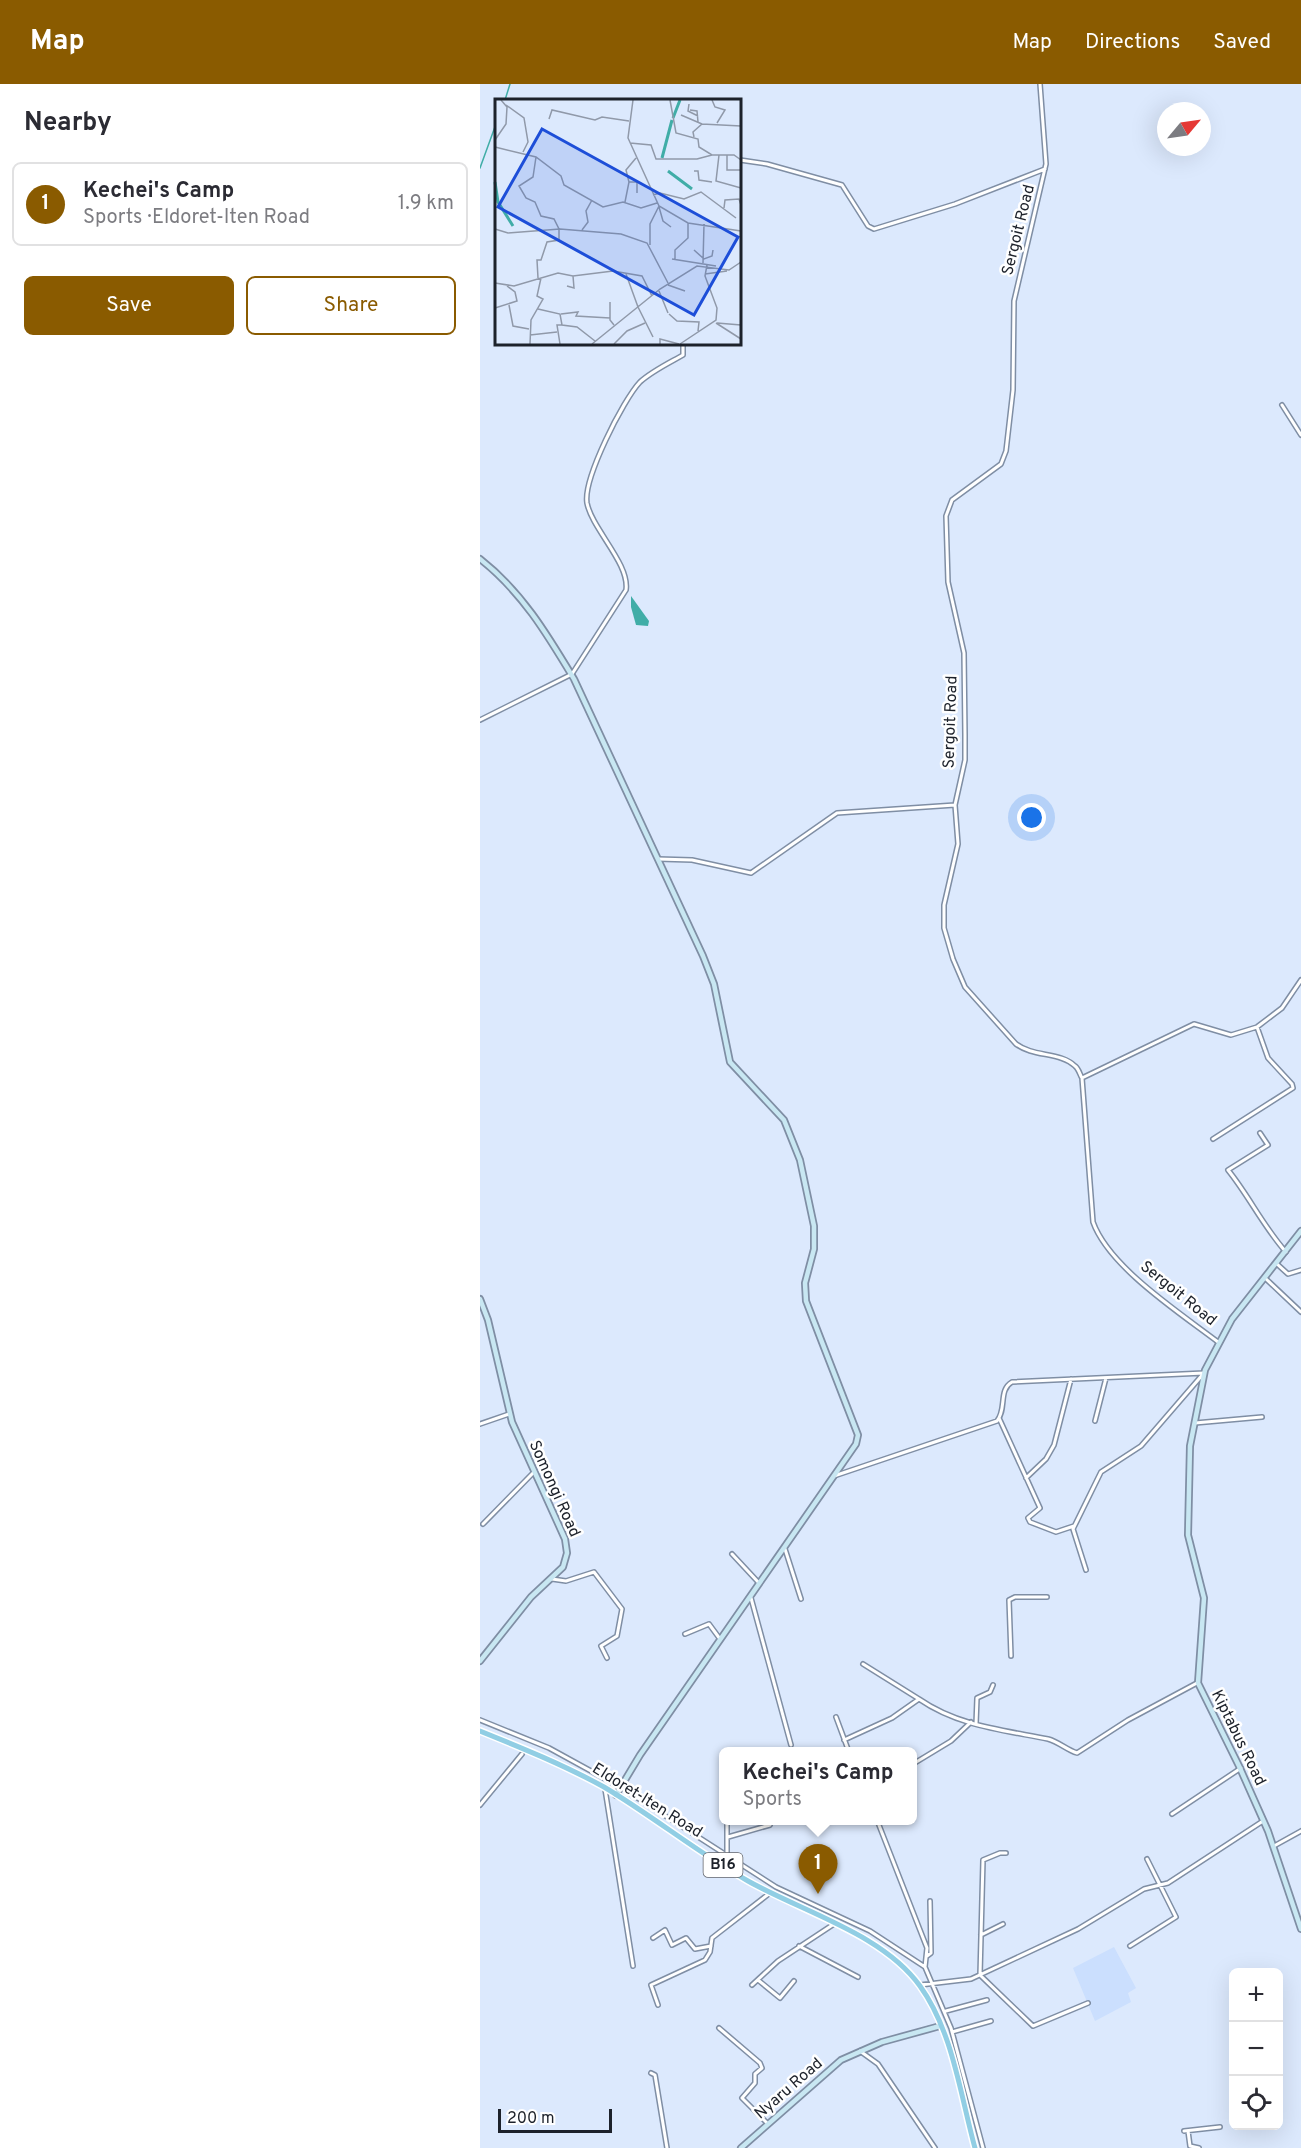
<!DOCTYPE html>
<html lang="en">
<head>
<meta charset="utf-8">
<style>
  :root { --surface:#fff; --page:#f7f7f7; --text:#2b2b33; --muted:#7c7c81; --line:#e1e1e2; --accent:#8a5b00 }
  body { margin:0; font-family:Overpass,sans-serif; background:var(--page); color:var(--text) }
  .controls { position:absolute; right:18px; bottom:18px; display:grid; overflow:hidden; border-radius:9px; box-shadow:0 6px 24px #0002 }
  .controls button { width:54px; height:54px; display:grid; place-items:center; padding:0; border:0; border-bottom:2px solid var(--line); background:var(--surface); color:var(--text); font:30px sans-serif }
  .compass { position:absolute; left:677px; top:18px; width:54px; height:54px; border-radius:50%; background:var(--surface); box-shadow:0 6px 24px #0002; rotate:61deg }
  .scale { position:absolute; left:18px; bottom:15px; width:114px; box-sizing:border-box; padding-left:6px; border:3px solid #1d222b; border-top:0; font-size:16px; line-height:21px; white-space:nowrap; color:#1d222b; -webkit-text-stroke:4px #fff; paint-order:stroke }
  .you { position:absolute; left:552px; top:734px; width:21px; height:21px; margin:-15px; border:4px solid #fff; border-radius:50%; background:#1a73e8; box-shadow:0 0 0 9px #1a73e833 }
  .badge { display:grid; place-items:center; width:39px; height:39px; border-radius:50%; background:var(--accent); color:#fff; font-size:20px; font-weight:700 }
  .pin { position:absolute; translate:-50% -50px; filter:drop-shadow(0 2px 3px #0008) }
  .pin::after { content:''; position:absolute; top:32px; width:21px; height:18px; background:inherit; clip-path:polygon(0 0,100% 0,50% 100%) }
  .popup { position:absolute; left:239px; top:1663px; width:198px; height:78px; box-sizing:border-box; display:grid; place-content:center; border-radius:9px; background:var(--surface); filter:drop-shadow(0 2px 4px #0005); font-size:20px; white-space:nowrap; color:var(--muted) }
  .popup b { font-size:22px; color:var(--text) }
  .popup::after { content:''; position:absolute; left:50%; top:100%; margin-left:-12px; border:12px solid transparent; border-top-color:var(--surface) }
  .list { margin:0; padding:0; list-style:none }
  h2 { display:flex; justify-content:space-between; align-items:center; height:78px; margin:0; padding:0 24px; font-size:26px }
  h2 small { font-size:20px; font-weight:400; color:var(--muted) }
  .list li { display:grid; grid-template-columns:39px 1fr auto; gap:18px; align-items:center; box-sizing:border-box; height:84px; margin:0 12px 12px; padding:0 12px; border:2px solid var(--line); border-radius:9px }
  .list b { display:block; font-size:22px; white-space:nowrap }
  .list p { margin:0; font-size:20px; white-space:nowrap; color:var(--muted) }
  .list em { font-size:20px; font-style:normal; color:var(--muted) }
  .actions { display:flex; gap:12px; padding:18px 24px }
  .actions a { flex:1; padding:14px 0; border:2px solid var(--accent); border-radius:9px; text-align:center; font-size:21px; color:var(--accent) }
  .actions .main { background:var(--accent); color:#fff }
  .icon { flex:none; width:33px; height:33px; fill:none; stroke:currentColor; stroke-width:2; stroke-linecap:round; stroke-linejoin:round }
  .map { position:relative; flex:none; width:821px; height:2064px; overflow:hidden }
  header { display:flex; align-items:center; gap:36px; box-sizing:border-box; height:84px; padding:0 30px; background:var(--accent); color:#fff }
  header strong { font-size:28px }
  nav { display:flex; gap:33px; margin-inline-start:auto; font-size:21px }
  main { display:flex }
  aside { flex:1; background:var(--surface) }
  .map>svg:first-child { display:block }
  .built { fill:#cbdffe }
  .water { fill:#40ada7 }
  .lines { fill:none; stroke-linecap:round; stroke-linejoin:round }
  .stream { stroke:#40ada7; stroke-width:1.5 }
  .street-casing { stroke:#7f8ea4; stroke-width:6 }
  .secondary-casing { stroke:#7f8ea4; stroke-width:8 }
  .primary-casing { stroke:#fff; stroke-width:8 }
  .street { stroke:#fff; stroke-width:3 }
  .secondary { stroke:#c8e7f2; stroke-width:4.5 }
  .primary { stroke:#91cee4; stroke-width:5 }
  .labels { text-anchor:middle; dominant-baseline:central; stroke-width:5; stroke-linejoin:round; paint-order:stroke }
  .shield { fill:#fff; stroke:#61646b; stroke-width:1.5 }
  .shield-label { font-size:15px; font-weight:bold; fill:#1d222b }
  .street-label { font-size:16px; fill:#1d222b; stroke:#fff }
  .inset-river { fill:none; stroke:#40ada7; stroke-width:3 }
  .inset-road { fill:none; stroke:#9099a9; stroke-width:1.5 }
  .view { fill:#1d4ed8; fill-opacity:0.15; stroke:#1d4ed8; stroke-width:3 }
  .inset-edge { fill:none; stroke:#1d222b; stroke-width:3 }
</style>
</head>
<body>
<header>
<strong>Map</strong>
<nav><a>Map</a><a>Directions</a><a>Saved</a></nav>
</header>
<main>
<aside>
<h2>Nearby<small></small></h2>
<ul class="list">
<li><span class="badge">1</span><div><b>Kechei's Camp</b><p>Sports · Eldoret-Iten Road</p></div><em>1.9 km</em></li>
</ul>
<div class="actions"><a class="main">Save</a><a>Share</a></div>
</aside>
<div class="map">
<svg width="821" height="2064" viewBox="0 0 821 2064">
  <rect width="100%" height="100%" fill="#dce9fd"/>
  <!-- built -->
  <path class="built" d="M634,1863L656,1904L648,1909L651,1918L615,1937L593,1884Z"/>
  <!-- water -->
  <path class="water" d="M151,512L169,537L168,542L156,541L151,523Z"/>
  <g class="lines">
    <!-- stream -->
    <path class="stream" d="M25,16L30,0
      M0,84L16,40"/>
    <!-- street casing -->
    <g class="street-casing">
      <path id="street" d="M560,0L566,80L534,217L533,306L526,367L521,380L472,416L466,432L468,498L484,569L485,651V676L475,721L478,760L464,821V844L473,875L485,903L536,960C553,973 581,968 595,982C599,985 600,991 602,994L613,1138C629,1183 700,1229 738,1258
        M260,76L287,80L362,101L388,142L394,145L475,120L565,85
        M802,321L821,351
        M0,636L92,590L146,506C150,480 112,445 107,419C103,395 143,316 160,298C172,287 189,279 203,271V260
        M178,775L212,776L271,789L357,729L475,721
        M602,994L714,940L751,951L777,943L802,924L821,896
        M780,1049L788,1061L748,1086C769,1112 783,1142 806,1168
        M733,1055L813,1004L812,1000L788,974L777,943
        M797,1180L808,1190L821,1186
        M785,1194L821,1228
        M519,1334L560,1424L548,1434L550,1438L576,1448L594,1442
        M615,1337L626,1294
        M715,1339L782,1333
        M0,1340L29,1330
        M354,1392L517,1337C527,1325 518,1306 532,1298L724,1289
        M546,1394L566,1375L574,1361L591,1295
        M3,1440L54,1388
        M305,1465L321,1515
        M252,1470L279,1499
        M606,1486L593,1445L621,1388L661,1362L724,1289
        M72,1495L86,1497L114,1488L142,1525L137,1552L121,1562L127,1574
        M271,1514L311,1661
        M205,1550L229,1540L240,1555
        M531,1572L529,1516L535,1513H567
        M383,1580L439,1615
        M356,1633L369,1668
        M0,1636L69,1664L142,1704L296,1803L390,1847L445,1883
        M496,1640L497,1614L510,1608L513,1601
        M364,1656L412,1634L439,1615C478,1642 523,1646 568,1655C579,1658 587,1666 597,1669L648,1636L717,1599
        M433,1680L471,1657L491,1638
        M125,1705L153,1882
        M0,1721L42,1670
        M692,1730L761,1684
        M397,1736L447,1864L445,1883L471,1944L503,2064
        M248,1753L290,1741L291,1736
        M794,1762L821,1747
        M526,1769H520L503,1776L500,1891L553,1942L608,1919
        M243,1781L247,1772V1736
        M501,1851L523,1840
        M173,1854L185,1846L192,1861L206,1854L215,1865L231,1862
        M319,1862L378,1893
        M650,1862L696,1833L667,1775
        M447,1872L451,1869L450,1817
        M278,1896L300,1914L314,1897
        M272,1901L298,1877L354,1840
        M440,1901L491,1895L598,1845L664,1805L688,1799L783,1737
        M178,1921L171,1901L225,1876L230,1868L232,1854L290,1809
        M466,1927L507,1916
        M239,1944L280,1979L282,1984L275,1990V1999L262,2014L287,2039
        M472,1948L511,1937
        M380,1967L398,1980L455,2064
        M171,1989L175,1991L187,2064
        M704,2047L740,2043
        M708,2047L710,2062L719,2064"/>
    </g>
    <!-- secondary casing -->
    <g class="secondary-casing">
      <path id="secondary" d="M0,475C42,508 67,550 94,595L223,872L234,900L250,978L304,1036L320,1076L334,1142V1165L325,1199L326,1217L378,1351L376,1360L160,1671L136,1711
        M821,1147L752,1235L725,1286L710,1362L708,1451L724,1514L718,1599L759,1682L788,1747L821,1845
        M0,1215L8,1236L32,1338L85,1455L87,1469L83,1483L51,1513L0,1577
        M261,2064L361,1976L402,1958L460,1942"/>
    </g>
    <!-- primary casing -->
    <g class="primary-casing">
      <path id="primary" d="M0,1647C42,1664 84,1681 124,1703C173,1732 218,1769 268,1797C323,1828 403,1850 440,1902C473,1948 480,2010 495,2064"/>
    </g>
    <!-- street -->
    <use href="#street" class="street"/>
    <!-- secondary -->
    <use href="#secondary" class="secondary"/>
    <!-- primary -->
    <use href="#primary" class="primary"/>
  </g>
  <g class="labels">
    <!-- shield labels -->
    <rect class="shield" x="223.5" y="1769" width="39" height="24" rx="4.5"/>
    <g class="shield-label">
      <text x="243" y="1781">B16</text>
    </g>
    <!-- street labels -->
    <g class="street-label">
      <text transform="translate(539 146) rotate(-76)">Sergoit Road</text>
      <text transform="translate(471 638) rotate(-88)">Sergoit Road</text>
      <text transform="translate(698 1210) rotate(39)">Sergoit Road</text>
      <text transform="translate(74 1405) rotate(66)">Somongi Road</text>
      <text transform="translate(758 1654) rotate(64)">Kiptabus Road</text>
      <text transform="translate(167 1717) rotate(32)">Eldoret-Iten Road</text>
      <text transform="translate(309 2005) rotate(-41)">Nyaru Road</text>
    </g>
  </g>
  <!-- overview -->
  <g transform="translate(15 15)">
    <rect width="246" height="246" fill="#dce9fd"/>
    <path class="inset-river" d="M178,19L185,1M167,59L177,21M173,72L197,90M0,83L3,103L18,127"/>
    <path class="inset-road" d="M138,1L133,39L164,107L193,124L246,132M175,1L181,34L203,40L204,48L217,56H239L246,61M217,1L220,8L230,11L222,24M194,5L193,12L203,17M11,6L29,19L33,43L28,53M195,11L202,12L203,23M186,16L207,25M54,20L57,11L100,21L107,18L134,22M199,38L198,33L207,25L246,27M0,41L11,25L12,8L6,1M135,44L156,46L161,60H202L217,56M0,48L41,58L66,77L69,86L108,108L128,103L146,109L162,104M224,56L221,82L246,89M232,56V71H246M41,58L38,78L24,87L31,99L40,103L46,117L59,120L64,130V141L52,143L46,161H42L43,179M199,72H203L204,81L217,83M134,83H142V94M158,96L165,94L189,100L206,93L241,119M130,103L134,83L131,71L141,59M164,108L168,122L176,128M229,109L230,101L244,100L246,106M0,130L13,134L65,130L126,135L152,144L173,184M87,131L93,123L91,112L97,101M155,146V125L164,107M199,151L209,160L217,157L218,151M177,160L221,167M180,160V151L193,139V124M208,164L209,125M131,175L143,208M210,175L232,172M0,184L19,187L63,174L78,177L118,172L147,177L157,197M173,186L190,192M72,187L79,189L78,177M164,192L173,214M115,203V221L119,226M14,206L18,227L34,230M143,208L158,238M0,209L22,202L20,193L12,187M43,210L65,215L67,226L82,228L100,242M66,215L83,213L81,217L115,219M174,215L182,222L204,223L203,232M221,224L246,240M222,224L246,226M35,236L62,233M35,245L36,221L48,200L42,197L46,179M65,245L62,226H67M97,245L165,190L202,167L234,171L246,163M119,245L132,232L150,224M165,245V240L184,245M185,245L221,221L222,209L210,177L212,166"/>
    <path class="view" d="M47,30L243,138L199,216L3,108Z"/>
    <rect width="246" height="246" class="inset-edge"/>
  </g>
</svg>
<div class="controls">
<button>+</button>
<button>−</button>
<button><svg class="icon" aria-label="locate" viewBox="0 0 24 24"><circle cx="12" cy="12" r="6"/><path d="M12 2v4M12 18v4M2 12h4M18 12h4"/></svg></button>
</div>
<svg class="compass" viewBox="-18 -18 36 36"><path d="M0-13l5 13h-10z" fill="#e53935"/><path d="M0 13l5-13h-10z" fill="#7c7c81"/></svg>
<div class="scale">200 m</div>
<div class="you"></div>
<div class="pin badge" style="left:338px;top:1810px">1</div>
<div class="popup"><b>Kechei's Camp</b>Sports</div>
</div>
</main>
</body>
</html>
